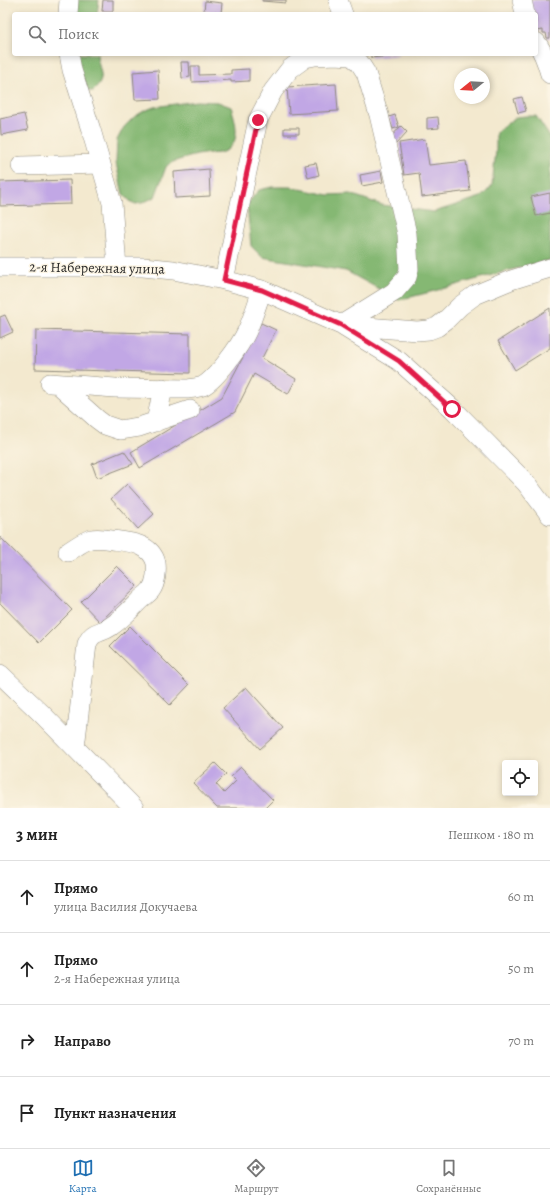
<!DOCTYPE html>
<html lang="ru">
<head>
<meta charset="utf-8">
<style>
  :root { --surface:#fff; --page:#f2f2f2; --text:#222; --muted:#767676; --line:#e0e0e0; --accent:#1f6fb2 }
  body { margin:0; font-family:Alegreya,serif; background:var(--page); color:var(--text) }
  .controls { position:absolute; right:12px; bottom:12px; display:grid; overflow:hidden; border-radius:4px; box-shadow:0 2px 6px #0003 }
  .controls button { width:36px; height:36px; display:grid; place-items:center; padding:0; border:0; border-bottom:1px solid var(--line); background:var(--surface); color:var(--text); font:20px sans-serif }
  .compass { position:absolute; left:454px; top:68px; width:36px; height:36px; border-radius:50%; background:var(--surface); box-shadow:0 2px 6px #0003; rotate:252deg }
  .stop { position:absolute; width:12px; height:12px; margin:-9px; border:3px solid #e11d48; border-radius:50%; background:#fff }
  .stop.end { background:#e11d48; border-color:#fff; box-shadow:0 1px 4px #0008 }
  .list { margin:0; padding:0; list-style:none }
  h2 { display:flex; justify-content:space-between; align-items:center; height:52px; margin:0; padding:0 16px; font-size:17px }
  h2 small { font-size:13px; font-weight:400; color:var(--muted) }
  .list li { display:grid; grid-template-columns:26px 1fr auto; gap:12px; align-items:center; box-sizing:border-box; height:72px; padding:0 16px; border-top:1px solid var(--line) }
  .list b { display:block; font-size:15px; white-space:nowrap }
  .list p { margin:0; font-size:13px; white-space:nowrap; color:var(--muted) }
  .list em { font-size:13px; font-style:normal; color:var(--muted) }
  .icon { flex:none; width:22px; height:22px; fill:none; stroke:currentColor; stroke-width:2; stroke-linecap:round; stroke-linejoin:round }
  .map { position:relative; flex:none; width:550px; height:808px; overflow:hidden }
  .search { position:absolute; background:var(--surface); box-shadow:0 2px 6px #0003; left:12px; right:12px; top:12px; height:44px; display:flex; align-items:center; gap:10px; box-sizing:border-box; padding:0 14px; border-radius:4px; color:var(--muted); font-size:15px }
  .sheet { height:340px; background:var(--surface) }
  nav { display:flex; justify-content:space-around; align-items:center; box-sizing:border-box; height:56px; border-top:1px solid var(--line); background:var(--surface); font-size:11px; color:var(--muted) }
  nav a { display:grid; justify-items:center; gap:2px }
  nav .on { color:var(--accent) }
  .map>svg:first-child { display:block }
  .forest { fill:#85b873; stroke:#58724f }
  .building { fill:#c1a7e5 }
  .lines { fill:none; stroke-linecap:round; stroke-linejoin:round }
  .minor-casing { stroke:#8f8a7d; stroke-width:20 }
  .minor { stroke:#fff; stroke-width:19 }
  .route { stroke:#e11d48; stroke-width:5 }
  .labels { text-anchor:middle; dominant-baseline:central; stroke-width:3; stroke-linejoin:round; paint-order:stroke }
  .street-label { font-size:14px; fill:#2b2b2b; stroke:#fcf5e5 }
</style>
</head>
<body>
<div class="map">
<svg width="550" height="808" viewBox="0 0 550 808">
  <rect width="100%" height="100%" fill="#fcf5e5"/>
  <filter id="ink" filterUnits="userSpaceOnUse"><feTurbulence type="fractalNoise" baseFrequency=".025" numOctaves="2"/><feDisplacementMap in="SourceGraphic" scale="8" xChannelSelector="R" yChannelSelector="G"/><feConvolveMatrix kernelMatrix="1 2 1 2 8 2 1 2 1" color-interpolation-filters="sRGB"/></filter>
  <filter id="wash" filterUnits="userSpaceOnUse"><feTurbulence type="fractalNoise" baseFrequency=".012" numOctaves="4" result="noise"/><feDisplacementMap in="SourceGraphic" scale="16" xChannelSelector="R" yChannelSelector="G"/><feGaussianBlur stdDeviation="0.9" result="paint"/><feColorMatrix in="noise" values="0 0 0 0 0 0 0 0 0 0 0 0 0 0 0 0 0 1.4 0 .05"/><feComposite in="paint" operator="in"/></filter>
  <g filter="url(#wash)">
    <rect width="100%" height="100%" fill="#f3e9cf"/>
    <!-- forest -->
    <path class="forest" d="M72,0H99L97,14H72Z
      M73,54H97C98,71 108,78 93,91H88Z
      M196,101L218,102L231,107C237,124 242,148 219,153C214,154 208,153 203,154C196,155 189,157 182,159C176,161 170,162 166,167L155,197L142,203L136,204L131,202L123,194L116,163L117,140L124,127L134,117L144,111L154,107Z
      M526,116H536L550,137V260C499,272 449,288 399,300L346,271L262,257L251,246L247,204L259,190L272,187H290L329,195L350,194L382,205L434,212L481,197L492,186L496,151V132L516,117Z"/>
    <g id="blocks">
      <!-- building -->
      <path class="building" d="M103,0H113V11H102Z
        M262,0H286V3L262,1Z
        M526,0H550V38H547L546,33H543V30L536,31V14H529Z
        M205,1L222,3L221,13L204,11Z
        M371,54H398V55L371,58Z
        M181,62H189L190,77L182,78Z
        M191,66H199V75L231,74V70L249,69V81L231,82V80L192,82Z
        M158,70L160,99L135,100L133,72Z
        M336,84L338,111L289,114L287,87Z
        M522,97L526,111L518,113L514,99Z
        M24,114L28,130L1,135L0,119Z
        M395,115L399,127L393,129L389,117Z
        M438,117L439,128L427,129V118Z
        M401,126L407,132L395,145L389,139Z
        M284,128H299V134H284Z
        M425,139L429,165L466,161L470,191L422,197L419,173L404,175L399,143Z
        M316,163L319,175L308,178L305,165Z
        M209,169L210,196L175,198L174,172Z
        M381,171L383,182L362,186L360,175Z
        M70,180L71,204L0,206V182Z
        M550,193V213L536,216L531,197Z
        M550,308V348L515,370L498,341Z
        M5,315L13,332L0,338V317Z
        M261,323L276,330L262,358L296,379L288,394L254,374L235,412L140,468L131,452L222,397Z
        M36,330L190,334V373L35,369Z
        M124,451L133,464L97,478L92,464Z
        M127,484L154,514L138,529L111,499Z
        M0,537L72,610L39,643L0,603Z
        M117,566L137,586L100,622L81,602Z
        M130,626L189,685L170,705L110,646Z
        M246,687L283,728L260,749L223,708Z
        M215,763L226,774L216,784L224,793L236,781L231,776L241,767L273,800L265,808H217L193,783Z"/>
    </g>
  </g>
  <g filter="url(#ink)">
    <use href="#blocks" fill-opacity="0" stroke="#8f8a7d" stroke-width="1"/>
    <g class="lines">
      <!-- minor casing -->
      <g class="minor-casing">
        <path id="minor" d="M338,0L343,14
          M522,0L525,14
          M68,14L69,0
          M536,42C543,51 547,63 550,74
          M69,54L72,70L91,130L112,203L117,267
          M21,166L101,164
          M0,267H143L173,270L224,280L262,290L341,325L417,331L429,330L437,327L446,320L460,306L475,295L511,280L550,268
          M224,280L258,120L273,91L290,69L305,58L315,56L335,55L351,56L359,62L366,73L379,115L407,234L409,269L407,277L394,292L341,325
          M344,327L399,361L453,409L526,483L550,515
          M50,383L115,388L188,389C193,388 198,388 203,386C217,378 240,346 247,331C253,318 257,304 262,290
          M58,384L97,419L105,425L120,430L139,427L190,410
          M156,422L163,388
          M68,552C88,539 89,536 113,540C129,542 151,543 156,563C157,571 156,583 151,590C148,594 143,597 140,600C131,609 121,620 110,627C100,634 93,630 87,644L75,748
          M0,674L42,714L134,808"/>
      </g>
      <!-- minor -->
      <use href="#minor" class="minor"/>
    </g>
  </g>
  <g class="lines" filter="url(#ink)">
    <!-- route -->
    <path class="route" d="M258,120L224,280L262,290L341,325L399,361L452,409"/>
  </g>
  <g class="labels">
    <!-- street labels -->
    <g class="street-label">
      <text transform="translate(97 268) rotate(1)">2-я Набережная улица</text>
    </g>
  </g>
</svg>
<div class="controls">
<button><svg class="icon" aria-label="locate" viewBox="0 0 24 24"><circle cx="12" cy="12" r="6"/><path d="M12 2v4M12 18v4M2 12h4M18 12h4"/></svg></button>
</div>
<svg class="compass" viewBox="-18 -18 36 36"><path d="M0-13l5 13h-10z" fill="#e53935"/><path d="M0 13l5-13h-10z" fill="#767676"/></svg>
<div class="stop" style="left:452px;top:409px"></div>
<div class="stop end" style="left:258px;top:120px"></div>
<div class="search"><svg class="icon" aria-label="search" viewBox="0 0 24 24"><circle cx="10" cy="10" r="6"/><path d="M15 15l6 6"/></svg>Поиск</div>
</div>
<section class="sheet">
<h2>3 мин<small>Пешком · 180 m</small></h2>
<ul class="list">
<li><svg class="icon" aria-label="ahead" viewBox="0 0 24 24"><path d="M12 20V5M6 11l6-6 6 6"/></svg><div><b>Прямо</b><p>улица Василия Докучаева</p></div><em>60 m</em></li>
<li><svg class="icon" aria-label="ahead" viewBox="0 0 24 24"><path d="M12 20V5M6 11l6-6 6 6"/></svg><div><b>Прямо</b><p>2-я Набережная улица</p></div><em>50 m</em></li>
<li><svg class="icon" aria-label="right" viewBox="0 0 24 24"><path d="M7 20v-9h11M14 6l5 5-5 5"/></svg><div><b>Направо</b></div><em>70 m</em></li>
<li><svg class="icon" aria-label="arrive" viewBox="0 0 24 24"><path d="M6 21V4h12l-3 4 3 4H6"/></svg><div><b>Пункт назначения</b></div></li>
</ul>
</section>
<nav>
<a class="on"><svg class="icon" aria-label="map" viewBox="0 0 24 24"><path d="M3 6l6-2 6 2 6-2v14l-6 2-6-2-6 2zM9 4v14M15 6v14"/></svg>Карта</a>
<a><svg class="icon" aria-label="directions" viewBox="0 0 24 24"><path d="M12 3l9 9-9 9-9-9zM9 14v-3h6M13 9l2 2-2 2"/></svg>Маршрут</a>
<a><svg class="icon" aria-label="saved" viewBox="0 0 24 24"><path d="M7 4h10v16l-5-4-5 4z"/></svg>Сохранённые</a>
</nav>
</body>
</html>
